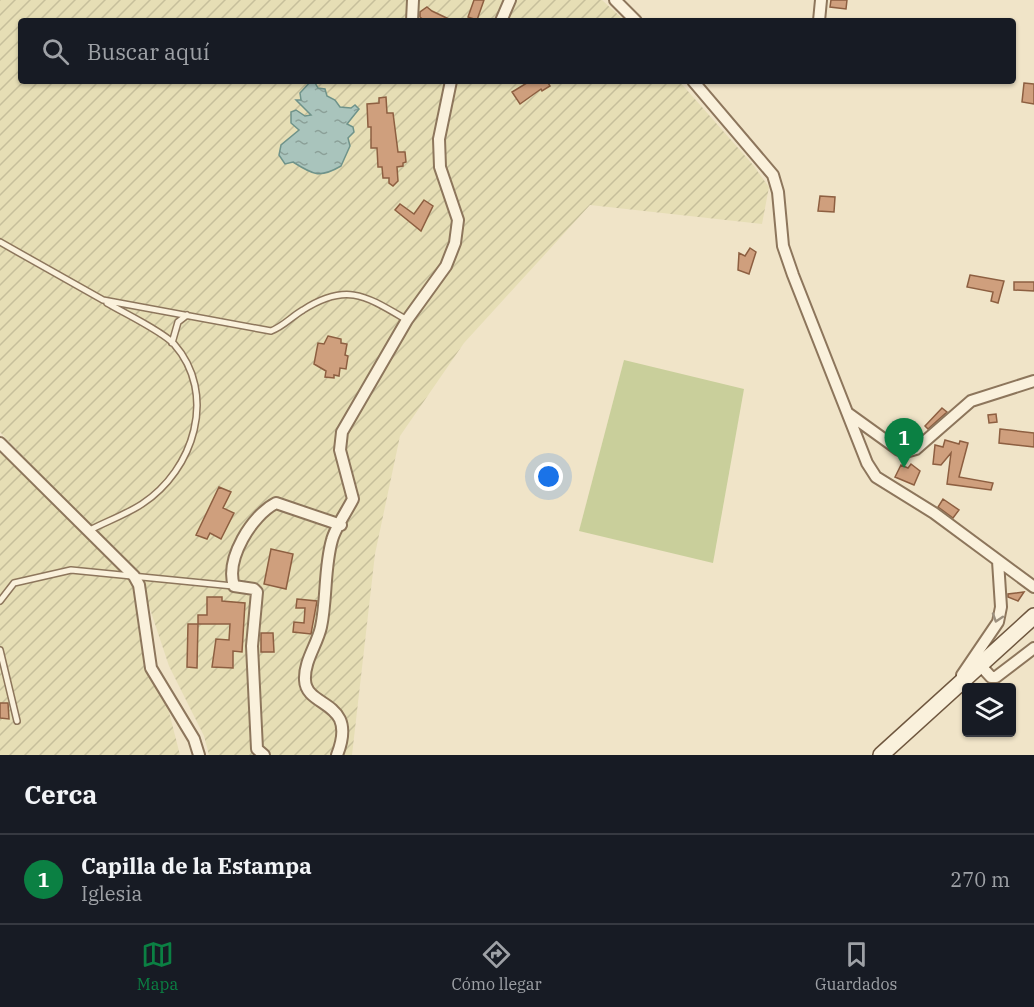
<!DOCTYPE html>
<html lang="es">
<head>
<meta charset="utf-8">
<style>
  :root { --surface:#171b24; --page:#242831; --text:#f1f3f6; --muted:#9ea1a6; --line:#363941; --accent:#0b8043 }
  body { margin:0; font-family:"IBM Plex Serif",serif; background:var(--page); color:var(--text) }
  .controls { position:absolute; right:18px; bottom:18px; display:grid; overflow:hidden; border-radius:6px; box-shadow:0 2px 4px #0004 }
  .controls button { width:54px; height:54px; display:grid; place-items:center; padding:0; border:0; border-bottom:2px solid var(--line); background:var(--surface); color:var(--text); font:30px sans-serif }
  .you { position:absolute; left:549px; top:477px; width:21px; height:21px; margin:-15px; border:4px solid #fff; border-radius:50%; background:#1a73e8; box-shadow:0 0 0 9px #1a73e833 }
  .badge { display:grid; place-items:center; width:39px; height:39px; border-radius:50%; background:var(--accent); color:#fff; font-size:20px; font-weight:700 }
  .pin { position:absolute; translate:-50% -50px; filter:drop-shadow(0 2px 3px #0008) }
  .pin::after { content:''; position:absolute; top:32px; width:21px; height:18px; background:inherit; clip-path:polygon(0 0,100% 0,50% 100%) }
  .list { margin:0; padding:0; list-style:none }
  h2 { display:flex; justify-content:space-between; align-items:center; height:78px; margin:0; padding:0 24px; font-size:26px }
  h2 small { font-size:20px; font-weight:400; color:var(--muted) }
  .list li { display:grid; grid-template-columns:39px 1fr auto; gap:18px; align-items:center; box-sizing:border-box; height:90px; padding:0 24px; border-top:2px solid var(--line) }
  .list b { display:block; font-size:22px; white-space:nowrap }
  .list p { margin:0; font-size:20px; white-space:nowrap; color:var(--muted) }
  .list em { font-size:20px; font-style:normal; color:var(--muted) }
  .icon { flex:none; width:33px; height:33px; fill:none; stroke:currentColor; stroke-width:2; stroke-linecap:round; stroke-linejoin:round }
  .map { position:relative; flex:none; width:1034px; height:755px; overflow:hidden }
  .search { position:absolute; background:var(--surface); box-shadow:0 2px 4px #0004; left:18px; right:18px; top:18px; height:66px; display:flex; align-items:center; gap:15px; box-sizing:border-box; padding:0 21px; border-radius:6px; color:var(--muted); font-size:22px }
  .sheet { height:168px; background:var(--surface) }
  nav { display:flex; justify-content:space-around; align-items:center; box-sizing:border-box; height:84px; border-top:2px solid var(--line); background:var(--surface); font-size:16px; color:var(--muted) }
  nav a { display:grid; justify-items:center; gap:3px }
  nav .on { color:var(--accent) }
  .map>svg:first-child { display:block }
  .farmland { fill:url(#farmland-furrows) }
  .pitch { fill:#c9cf9b }
  .water { fill:url(#water-ripples); stroke:#6f938a; stroke-width:1.5 }
  .building { fill:#cf9f7d; stroke:#8d5f41; stroke-width:1.5 }
  .lines { fill:none; stroke-linecap:round; stroke-linejoin:round }
  .service-casing { stroke:#8d765c; stroke-width:8 }
  .minor-casing { stroke:#8d765c; stroke-width:14 }
  .secondary-casing { stroke:#6f573f; stroke-width:18 }
  .service { stroke:#faf1dc; stroke-width:5 }
  .minor { stroke:#faf1dc; stroke-width:10 }
  .secondary { stroke:#faf1dc; stroke-width:15 }
  .oneway { stroke:#9c907e }
</style>
</head>
<body>
<div class="map">
<svg width="1034" height="755" viewBox="0 0 1034 755">
  <defs>
    <pattern id="farmland-furrows" width="10" height="10" patternUnits="userSpaceOnUse" patternTransform="scale(1.5)"><rect width="10" height="10" fill="#e6deb5"/><path d="M-1 1l2-2M0 10L10 0M9 11l2-2" fill="none" stroke="#c6bf9b"/></pattern>
    <pattern id="water-ripples" width="26" height="14" patternUnits="userSpaceOnUse" patternTransform="scale(1.5)"><rect width="26" height="14" fill="#a9c4bc"/><path d="M2 4q2-2 4 0t4 0M15 11q2-2 4 0t4 0" fill="none" stroke="#8ba098"/></pattern>
  </defs>
  <rect width="100%" height="100%" fill="#f0e4c8"/>
  <!-- farmland -->
  <path class="farmland" d="M0,0H602L625,21H21V81H679L753,165L769,187L762,224L590,205L464,343L400,436L375,554L352,755H209L204,736L169,666L139,576L0,432Z
    M0,439L136,583L180,755H0Z"/>
  <!-- pitch -->
  <path class="pitch" d="M624,360L744,389L713,563L579,531Z"/>
  <!-- water -->
  <path class="water" d="M311,81H314L318,88L325,89L327,96L335,100L340,107L351,108L355,105L359,109L347,124L353,127L354,132L348,138L350,146L341,166C319,179 312,174 293,162L285,164L279,155L281,145L299,130L291,123V112L296,110L305,116L311,115L296,100H301L300,93Z"/>
  <!-- building -->
  <path class="building" d="M474,0H484L477,20L468,17Z
    M831,0H847L846,9L830,7Z
    M427,7L432,11L453,21H425L420,17V12Z
    M530,81H547L550,86L542,91L541,89L520,104L512,92Z
    M1024,83L1034,84V104L1022,102Z
    M386,97L387,113H393L398,152H405L406,162L403,163V166L397,167L398,181L393,186L389,183V178H383L382,167H378L377,148H371V127H368L367,104L379,103V98Z
    M820,196L835,197L834,212L818,211Z
    M424,200L433,206L421,231L395,210L400,204L414,214Z
    M750,248L756,252L749,274L738,270L739,253L745,256Z
    M970,275L1004,281L998,303L991,301L993,292L967,287Z
    M1014,282H1034V291L1014,290Z
    M328,336L341,339V343L347,344L345,355L348,356L346,369L340,368L339,376L334,375V378L325,377L326,371L314,364L318,343L324,344Z
    M942,408L947,412L928,429L925,426Z
    M996,414L997,422L989,423L988,415Z
    M1000,429L1034,433V447L999,443Z
    M945,440L959,444L960,441L968,443L959,477L993,483L991,490L947,484L951,453L941,465L933,464L935,445L943,447Z
    M911,464L920,471L914,485L895,477L901,465L908,468Z
    M219,487L231,492L223,508L234,513L221,539L210,533L207,539L196,535Z
    M943,499L959,510L953,518L938,507Z
    M271,549L293,554L286,589L264,584Z
    M1024,592L1018,601L1008,597V594Z
    M207,597H222V601L245,603L242,652L233,651V668L212,667L216,639L229,640L230,624H198V615H207Z
    M297,599L317,601L311,634L293,632L294,622L304,623L305,608H296Z
    M188,624H198L197,668L187,667Z
    M261,633H273L274,652H261Z
    M0,703H8L9,719L0,718Z"/>
  <g class="lines">
    <!-- service casing -->
    <g class="service-casing">
      <path id="service" d="M0,242L103,300L271,331C284,326 291,317 303,310C347,282 366,296 407,320
        M172,343L178,322L187,315
        M88,531C105,522 125,515 142,504C194,470 218,394 174,344C162,331 124,313 107,303
        M0,601L14,583L71,570L233,586
        M0,650L17,721"/>
    </g>
    <!-- minor casing -->
    <g class="minor-casing">
      <path id="minor" d="M615,0L636,21
        M412,21L413,0
        M501,21L510,0
        M819,21L821,0
        M693,81L773,175L778,192L783,246L793,275L867,463L876,477L934,513L1034,587
        M849,414L899,450L909,451L916,449L971,401L1034,381
        M0,443L134,576L139,585L151,668L194,739L199,755
        M980,665L991,677H996L1034,648
        M962,675L998,622L1001,607L998,561
        M264,755L257,749L252,646L257,592L254,589L234,586C225,559 252,515 276,503L341,525
        M337,755C359,699 306,709 305,680C304,661 317,645 321,627C327,599 324,568 332,540C335,528 347,511 353,499L340,450L342,432L407,320L446,266L455,243L458,220L440,167L439,139L451,81"/>
    </g>
    <!-- secondary casing -->
    <g class="secondary-casing">
      <path id="secondary" d="M881,755L1034,616"/>
    </g>
    <!-- service -->
    <use href="#service" class="service"/>
    <!-- minor -->
    <use href="#minor" class="minor"/>
    <!-- secondary -->
    <use href="#secondary" class="secondary"/>
  </g>
  <!-- one-way arrows -->
  <defs><path id="oneway-chevron" d="M-2-3.5L2.5 0L-2 3.5" fill="none" stroke-width="1.6" stroke-linecap="round" stroke-linejoin="round" transform="scale(1.5)"/></defs>
  <use class="oneway" href="#oneway-chevron" transform="translate(997 618) rotate(108)"/>
</svg>
<div class="controls">
<button><svg class="icon" aria-label="layers" viewBox="0 0 24 24"><path d="M12 4l9 5-9 5-9-5zM3 14l9 5 9-5"/></svg></button>
</div>
<div class="you"></div>
<div class="pin badge" style="left:904px;top:468px">1</div>
<div class="search"><svg class="icon" aria-label="search" viewBox="0 0 24 24"><circle cx="10" cy="10" r="6"/><path d="M15 15l6 6"/></svg>Buscar aquí</div>
</div>
<section class="sheet">
<h2>Cerca<small></small></h2>
<ul class="list">
<li><span class="badge">1</span><div><b>Capilla de la Estampa</b><p>Iglesia</p></div><em>270 m</em></li>
</ul>
</section>
<nav>
<a class="on"><svg class="icon" aria-label="map" viewBox="0 0 24 24"><path d="M3 6l6-2 6 2 6-2v14l-6 2-6-2-6 2zM9 4v14M15 6v14"/></svg>Mapa</a>
<a><svg class="icon" aria-label="directions" viewBox="0 0 24 24"><path d="M12 3l9 9-9 9-9-9zM9 14v-3h6M13 9l2 2-2 2"/></svg>Cómo llegar</a>
<a><svg class="icon" aria-label="saved" viewBox="0 0 24 24"><path d="M7 4h10v16l-5-4-5 4z"/></svg>Guardados</a>
</nav>
</body>
</html>
